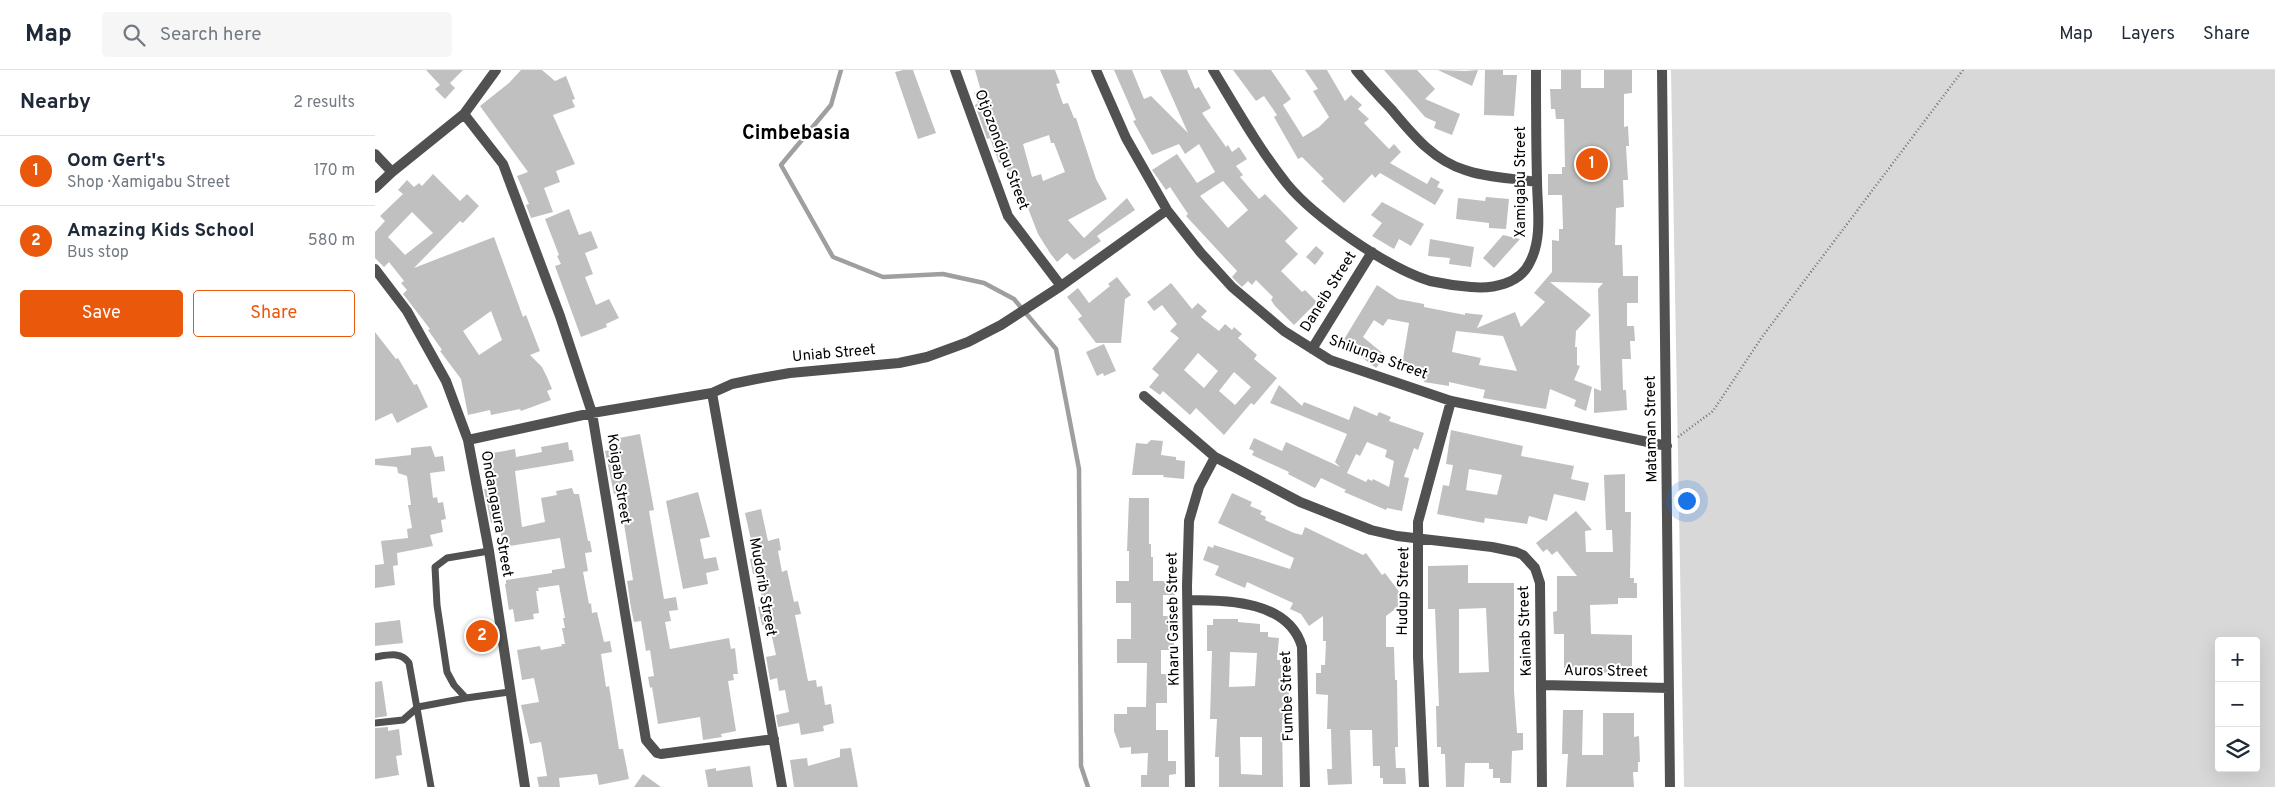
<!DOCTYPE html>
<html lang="en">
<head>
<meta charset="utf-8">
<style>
  :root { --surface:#fff; --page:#f6f6f7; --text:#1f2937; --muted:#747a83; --line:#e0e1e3; --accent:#ea580c }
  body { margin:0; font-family:Overpass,sans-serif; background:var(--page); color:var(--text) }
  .controls { position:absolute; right:15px; bottom:15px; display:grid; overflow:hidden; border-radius:5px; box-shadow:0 5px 20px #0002 }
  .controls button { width:45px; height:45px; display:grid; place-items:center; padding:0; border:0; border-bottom:1px solid var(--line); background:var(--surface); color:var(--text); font:25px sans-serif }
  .you { position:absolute; left:1311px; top:430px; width:18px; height:18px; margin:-12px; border:4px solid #fff; border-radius:50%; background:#1a73e8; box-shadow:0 0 0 8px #1a73e833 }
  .badge { display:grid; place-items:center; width:32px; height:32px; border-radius:50%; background:var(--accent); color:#fff; font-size:16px; font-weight:700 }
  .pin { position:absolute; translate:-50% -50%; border:2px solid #fff; box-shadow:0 1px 5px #0006 }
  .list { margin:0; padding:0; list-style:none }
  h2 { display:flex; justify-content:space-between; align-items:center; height:65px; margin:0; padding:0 20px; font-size:21px }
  h2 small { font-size:16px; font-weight:400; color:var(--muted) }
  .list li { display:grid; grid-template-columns:32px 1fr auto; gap:15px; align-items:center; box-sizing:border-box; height:70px; padding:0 20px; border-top:1px solid var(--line) }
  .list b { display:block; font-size:19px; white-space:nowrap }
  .list p { margin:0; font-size:16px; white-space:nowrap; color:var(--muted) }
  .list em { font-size:16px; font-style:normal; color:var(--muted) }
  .actions { display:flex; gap:10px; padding:15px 20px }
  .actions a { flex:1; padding:11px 0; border:1px solid var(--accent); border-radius:5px; text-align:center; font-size:18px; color:var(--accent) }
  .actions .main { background:var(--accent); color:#fff }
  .icon { flex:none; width:28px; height:28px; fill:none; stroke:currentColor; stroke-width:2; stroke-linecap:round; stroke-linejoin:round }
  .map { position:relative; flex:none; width:1900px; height:717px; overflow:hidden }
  header { display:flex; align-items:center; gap:30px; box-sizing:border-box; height:70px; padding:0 25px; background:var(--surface); border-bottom:1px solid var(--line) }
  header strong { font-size:24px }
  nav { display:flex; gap:28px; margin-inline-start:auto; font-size:18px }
  .search { width:350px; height:45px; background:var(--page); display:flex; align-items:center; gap:12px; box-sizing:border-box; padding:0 18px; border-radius:5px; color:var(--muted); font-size:19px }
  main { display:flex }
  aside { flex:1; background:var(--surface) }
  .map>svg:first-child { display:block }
  .green { fill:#d8d8d8; fill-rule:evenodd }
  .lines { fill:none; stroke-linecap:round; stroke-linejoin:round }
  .stream { stroke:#9f9f9f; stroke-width:4.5 }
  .building { fill:#c0c0c0; fill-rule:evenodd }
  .path { stroke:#737373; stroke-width:2.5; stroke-dasharray:1 2.5; stroke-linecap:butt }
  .service { stroke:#515151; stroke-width:7 }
  .minor { stroke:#515151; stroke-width:10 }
  .labels { text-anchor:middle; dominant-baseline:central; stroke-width:4; stroke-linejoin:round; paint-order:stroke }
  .street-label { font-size:15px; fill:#000; stroke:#fff }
  .district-label { font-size:20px; font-weight:bold; fill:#000; stroke:#fff }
</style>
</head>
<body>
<header>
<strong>Map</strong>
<div class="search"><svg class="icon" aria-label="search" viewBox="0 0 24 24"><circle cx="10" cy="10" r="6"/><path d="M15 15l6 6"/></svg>Search here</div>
<nav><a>Map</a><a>Layers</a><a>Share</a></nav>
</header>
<main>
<aside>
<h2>Nearby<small>2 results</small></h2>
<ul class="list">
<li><span class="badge">1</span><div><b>Oom Gert's</b><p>Shop · Xamigabu Street</p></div><em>170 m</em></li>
<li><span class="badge">2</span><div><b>Amazing Kids School</b><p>Bus stop</p></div><em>580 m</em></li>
</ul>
<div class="actions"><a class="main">Save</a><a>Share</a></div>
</aside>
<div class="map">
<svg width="1900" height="717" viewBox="0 0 1900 717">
  <rect width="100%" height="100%" fill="#fff"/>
  <!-- green -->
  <path class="green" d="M1296,0H1900V717H1309ZM1844,571H1881V698H1844Z"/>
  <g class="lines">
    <!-- stream -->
    <path class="stream" d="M466,0L456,35L406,95L458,187L508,207L568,204L609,213L639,229L681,279L704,399L706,696L713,717"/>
  </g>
  <!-- building -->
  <path class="building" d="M51,0H88L75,13L80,18L70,29L60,19L65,15Z
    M146,0H167L180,11L191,6L200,29L197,30L200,37L178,45L200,94L181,101L185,112L169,118L178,142L156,148L151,135L154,134L142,106L153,102L105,36L134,13Z
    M528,0H538L561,63L543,69L520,2Z
    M600,0H680L685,13L681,14L688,34L693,33L699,48H701L721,109L732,129L693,150L709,168L752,128L760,140L722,166L726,171L699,190L692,183L682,192L675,183L663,164L641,107L635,109L629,91L624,93L615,68L612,69L600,35L603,33L599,23L606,21ZM674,65L676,73H679L690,102L668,111L666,104L657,107L648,74Z
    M739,0H757L769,29L776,26L813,63L785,0H812L820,19L824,17L836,38L827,43L851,77L853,75L857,82L864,77L872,89L861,96L868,105L865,107L884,129L890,124L923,158L910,171L923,184L906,201L927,222L930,220L942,232L919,255L900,236L896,230L898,227L881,210L877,215L873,211L867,217L857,207L862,201L811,146L813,144L795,117L791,120L777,100L802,84L822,113L840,102L824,74L810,84L804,74L777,85L758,51L761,50ZM848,111L873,140L853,158L825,126Z
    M858,0H896L916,29L908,35L928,67L944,57L954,47L938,21L943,19L930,0H952L970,31L976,25L987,35L983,39L994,49L989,53L1014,79L1019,74L1026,82L1015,93L1052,114L1056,107L1065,112L1062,117L1069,120L1060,135L1005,103L1000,108L997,104L969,133L946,111L949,109L927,87L923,89L899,47L902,45L889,26L881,31Z
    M1009,0H1042L1060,19L1050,29L1085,44L1077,65L1059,58L1061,52L1050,47Z
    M1063,0L1090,1L1103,0L1097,16Z
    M1110,0H1128V5H1142L1139,46L1109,45Z
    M1186,0H1206V18H1229V0H1257V23L1249,24V57L1253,56L1254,76H1251L1253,110H1248L1249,137L1241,138L1240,175H1247L1248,206H1263V233H1252V256H1259L1260,271H1255L1256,289H1247L1248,320H1251L1252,340L1219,343V318L1226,321L1223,219L1228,213L1175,212L1216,245L1201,261L1200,277H1202V295L1205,296L1199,310L1217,317L1211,341L1199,336L1201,330L1175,319L1171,339L1108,328L1110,320L1074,312V316L1049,312L1052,299L1027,295L1034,253L1013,249L1008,256L999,250L988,267L1011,286L1001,298L980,282L978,284L965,276L1002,215L1023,229L1049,234V237L1090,245V243L1108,245L1102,258L1140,242L1146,257L1170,232L1159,223L1177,202V170L1184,171V159H1188L1187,125H1173V104H1187V97H1190L1189,49H1181L1180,39H1176L1175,19H1186ZM1081,261L1128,266L1142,301L1104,295L1106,288L1077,282Z
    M58,104L85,131L92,124L104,136L88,153L85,151L39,198L119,167L148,247L151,245L165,281L155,285L167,297L172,307L177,319L172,321L176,330L146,341L145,339L116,345L115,340L93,345L86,309L65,281L67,280L53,260L55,259L28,224L32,220L26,213L29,211L14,192L9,197L0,188V162L10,151L5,146L28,124L23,120L32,110L39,117L44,113L47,116ZM37,142L58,163L30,185L13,167ZM116,241L127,270L104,285L88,261Z
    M1111,127L1134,129L1131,159L1114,158V153L1081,149L1083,128L1110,131Z
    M1007,132L1049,154L1036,176L1024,169L1019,179L997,166L1007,153L996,145Z
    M194,139L204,165L216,161L223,178L210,183L218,204L210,207L221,235L234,229L244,248L231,254L232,257L206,267L180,196L186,194L182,186L184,185L170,149Z
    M1128,165L1145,169L1119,198L1108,188Z
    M1055,169L1099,177L1096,197L1074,194L1075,188L1053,186Z
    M941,176L949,183L940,195L931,187Z
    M742,207L756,225L750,229L746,273H721L703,249L707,246L692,227L703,218L714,233L735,216L733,214Z
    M796,213L817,239L823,233L832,241L826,247L844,261L850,254L857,260L859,257L867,264L863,268L882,285L879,289L902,308L879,335L876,333L849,365L821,338L815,345L788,321L785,325L774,317L784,305L777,299L804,268L795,261L802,254L787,235L779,241L772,232ZM823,283L843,301L829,318L809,300ZM859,302L876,317L860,335L844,321Z
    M0,262L21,289L23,288L39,315L42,314L53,337L22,353L17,343L0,351Z
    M729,274L741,301L729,306L728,303L722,306L711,282Z
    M904,315L927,336L929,332L974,350L979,336L1002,346L1004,342L1016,347L1014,351L1049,363L1043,380L1039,378L1029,407L1034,408L1027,441L1012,438L1011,440L969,422L971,420L946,408L940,418L913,404L914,402L877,385L879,381L874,379L879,368L907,381L911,372L965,397L960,392L972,364L895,333ZM992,372L1012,380L1010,387L1019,391L1014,417L998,409L997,411L993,409L991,412L972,403L981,384L985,386Z
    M1076,360L1148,376L1146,386L1199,396L1196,409L1214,413L1210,431L1179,424L1172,451L1154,446L1152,454L1110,448L1109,453L1062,444L1068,415L1074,416L1078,395L1071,394ZM1094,399L1127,405L1122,425L1091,420Z
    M265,364L279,440L274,441L289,529L301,527L303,540L294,541L296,551L290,552L295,579L354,568L356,579L360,578L363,604H358L359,610L353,611L361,661L346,664L347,667L328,670L325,647L283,654L277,617L275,618L273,607L279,606L275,580L271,581L266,551L259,552L256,538L252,511L258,510L248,448H250L246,423L239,424L230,381L245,378L244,368Z
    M776,370L788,371L786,385L801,387V390L810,391L809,409L788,407L789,405H757L761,373L772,374Z
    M193,372L194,380H197L199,391L140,401L147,457L170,452L166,428L182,425L181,421L197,418L199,424H204L213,471H215L217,482L210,483L213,501L208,502L214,534L216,533L217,543L222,542L229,572L235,571L237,582L226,584L231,617L234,616L244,679H248L254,709L224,715L222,704L184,708L185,717H164L162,707L172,706L166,672L155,674L146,635L164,632L159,608L147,610L142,580L165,576L166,580L187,576L186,574H190L187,558H190L188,548H190L184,515L163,518L164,521H161L164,543L158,544L159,549L140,552L138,539L134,540L130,514H131V510L177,503V500L190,498L185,468L128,477L124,452L116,453L109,419L118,418L112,384L140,379L141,387L167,382L166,377Z
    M56,376L60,387L68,386L70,401L55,403L58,428L62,427L63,433L68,432L71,449L66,450L68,462L55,465L58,476L22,483L23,495L18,496L20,515L0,518V495L9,494L6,471L33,468L32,459L37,458L33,435H36L32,406L23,403L22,397L0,395V389L36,385V378Z
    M1250,404V442H1256L1255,508H1259V513H1262V528H1243V534L1215,535L1216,564L1257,565V603H1227V600H1222V598H1189V564H1179L1178,542L1182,541V506H1202L1182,481L1177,485L1172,479L1168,482L1161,473L1201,441L1217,460L1210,461L1211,482H1238L1237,460H1231L1229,405Z
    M323,422L335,467L325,469L329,489L341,487L344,500L331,503L333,514L308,519L291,431Z
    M857,423L877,432L875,436L887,441L885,444L891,447L890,450L919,463L927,465L930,457L988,485L991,483L1007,505L1010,503L1031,531L1011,546V577H1019L1020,610H1022L1023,677H1020L1021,698H1030L1031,714H1008V708H1005V696H998L997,660H975L977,714L953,715L952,699H957L956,659H952L953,625L941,624V603H946V595H950L951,571H948V546L934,556L926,544L915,539L918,533L872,512L870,518L840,505L844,496L828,490L833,476L838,478L839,475L915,499L919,488L843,453Z
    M754,428H774V474H776V487H778V511H800V525H788V546H793V557H799V580H786V604H792V633H781V660H793V691H801V704L794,705V717H766V705H772L773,683L756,684V677L745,678L739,661V644H752V637H771L772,593H742V569H756V533H741V511H754V481H752Z
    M386,439L393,471L404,468L406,480L403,481L407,502L412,500L419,532L423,531L426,544L420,545L433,611L441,610L442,617L447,616L450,635L456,634L459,653L448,656L449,661L426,665L424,653L403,657L401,645L414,642L410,620L404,621L402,608L395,610L391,587L401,585L394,554L387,555L383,537L389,536L381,503L378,504L375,489L380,488L370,443Z
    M1093,495V513H1139V621L1142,663H1148V680L1137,681L1136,713H1125V708H1118V699H1114V693H1090L1089,717H1071L1070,684H1066V677H1062L1061,636H1064L1060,539H1053V496ZM1111,538L1114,602L1084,603V539Z
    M838,549H863V552L885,554V562H893V567L904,568L902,590H905V595H907L906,615H914V650H907L908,717H844V687H840L842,649H835L837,581H832V555H838ZM855,582L882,583L880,616L854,617ZM865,667H887V705L866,704Z
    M25,550L28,573L0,576V553Z
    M7,611L12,646L0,648V612Z
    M1188,640H1208L1207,685H1228V643H1259V667L1264,666L1265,692H1263V702H1258L1259,717H1191L1193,684H1187Z
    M13,657V661L24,659L27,685L21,686L24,705L0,709V658Z
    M476,678L483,717H419L415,690L432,688L433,696L465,687V679Z
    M375,696L378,717H333L330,700L341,698V701Z
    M268,704L286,717H259Z"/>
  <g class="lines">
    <!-- path -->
    <path class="path" d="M1303,367L1338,341L1387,267L1588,0"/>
    <!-- service -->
    <path class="service" d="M114,481L72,488L60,497L62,535L72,602L79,615L91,628L134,622
      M0,587C13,585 26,581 34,593L56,717
      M0,653L28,650L43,637L91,628"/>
    <!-- minor -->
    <path class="minor" d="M580,0L633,146L686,216
      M721,0L751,68L792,140L826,183L857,217L909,261L955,290L1076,331L1292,376
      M838,0C861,38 884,79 912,114C940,148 1013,198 1055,211C1069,214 1083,216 1096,217C1118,219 1145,214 1155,192C1168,167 1162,136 1162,110C1161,73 1161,37 1161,0
      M981,0C992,14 1005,27 1017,40C1038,65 1058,90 1090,100C1112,108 1138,108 1162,112
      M1287,0L1295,717
      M89,44L128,94L185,246L217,343L271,670L282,683L286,684L399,669
      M0,84L17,102
      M0,118L17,102L89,44L121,0
      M0,199L32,241L71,311L93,370L114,481L150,717
      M937,279L997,182
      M337,323L407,717
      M769,326L840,387L925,432L996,460L1022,466L1117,477L1141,482L1148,485L1160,498L1165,513L1167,717
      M93,370L217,343L337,323L357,314L381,309L415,303L524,293L552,287L593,272L626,255L686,216L792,140
      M814,530C853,530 914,531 927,577L930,717
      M1168,615L1294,618
      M815,717L812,516L814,451L824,417L840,387
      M1049,717L1043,587V452L1076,331"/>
  </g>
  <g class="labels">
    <!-- street labels -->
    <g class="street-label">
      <text transform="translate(626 80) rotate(69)">Otjozondjou Street</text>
      <text transform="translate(1146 112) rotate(-90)">Xamigabu Street</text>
      <text transform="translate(954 222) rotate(-58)">Daneib Street</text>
      <text transform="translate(459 284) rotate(-5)">Uniab Street</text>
      <text transform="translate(1003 288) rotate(20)">Shilunga Street</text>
      <text transform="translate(1277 359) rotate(-91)">Mataman Street</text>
      <text transform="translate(243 409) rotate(81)">Koigab Street</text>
      <text transform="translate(121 444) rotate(80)">Ondangaura Street</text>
      <text transform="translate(387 517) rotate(80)">Mudorib Street</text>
      <text transform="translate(1029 521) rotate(-89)">Hudup Street</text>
      <text transform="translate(799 549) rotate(-91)">Kharu Gaiseb Street</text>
      <text transform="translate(1151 561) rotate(-92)">Kainab Street</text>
      <text transform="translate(1231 602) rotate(1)">Auros Street</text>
      <text transform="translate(913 626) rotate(-92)">Fumbe Street</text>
    </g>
    <!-- district labels -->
    <g class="district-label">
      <text x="421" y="64">Cimbebasia</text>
    </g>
  </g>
</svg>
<div class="controls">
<button>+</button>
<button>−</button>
<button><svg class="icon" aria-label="layers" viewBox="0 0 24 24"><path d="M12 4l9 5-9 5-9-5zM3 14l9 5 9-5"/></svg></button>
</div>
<div class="you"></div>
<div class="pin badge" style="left:1217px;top:94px">1</div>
<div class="pin badge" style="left:107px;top:566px">2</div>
</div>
</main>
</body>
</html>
